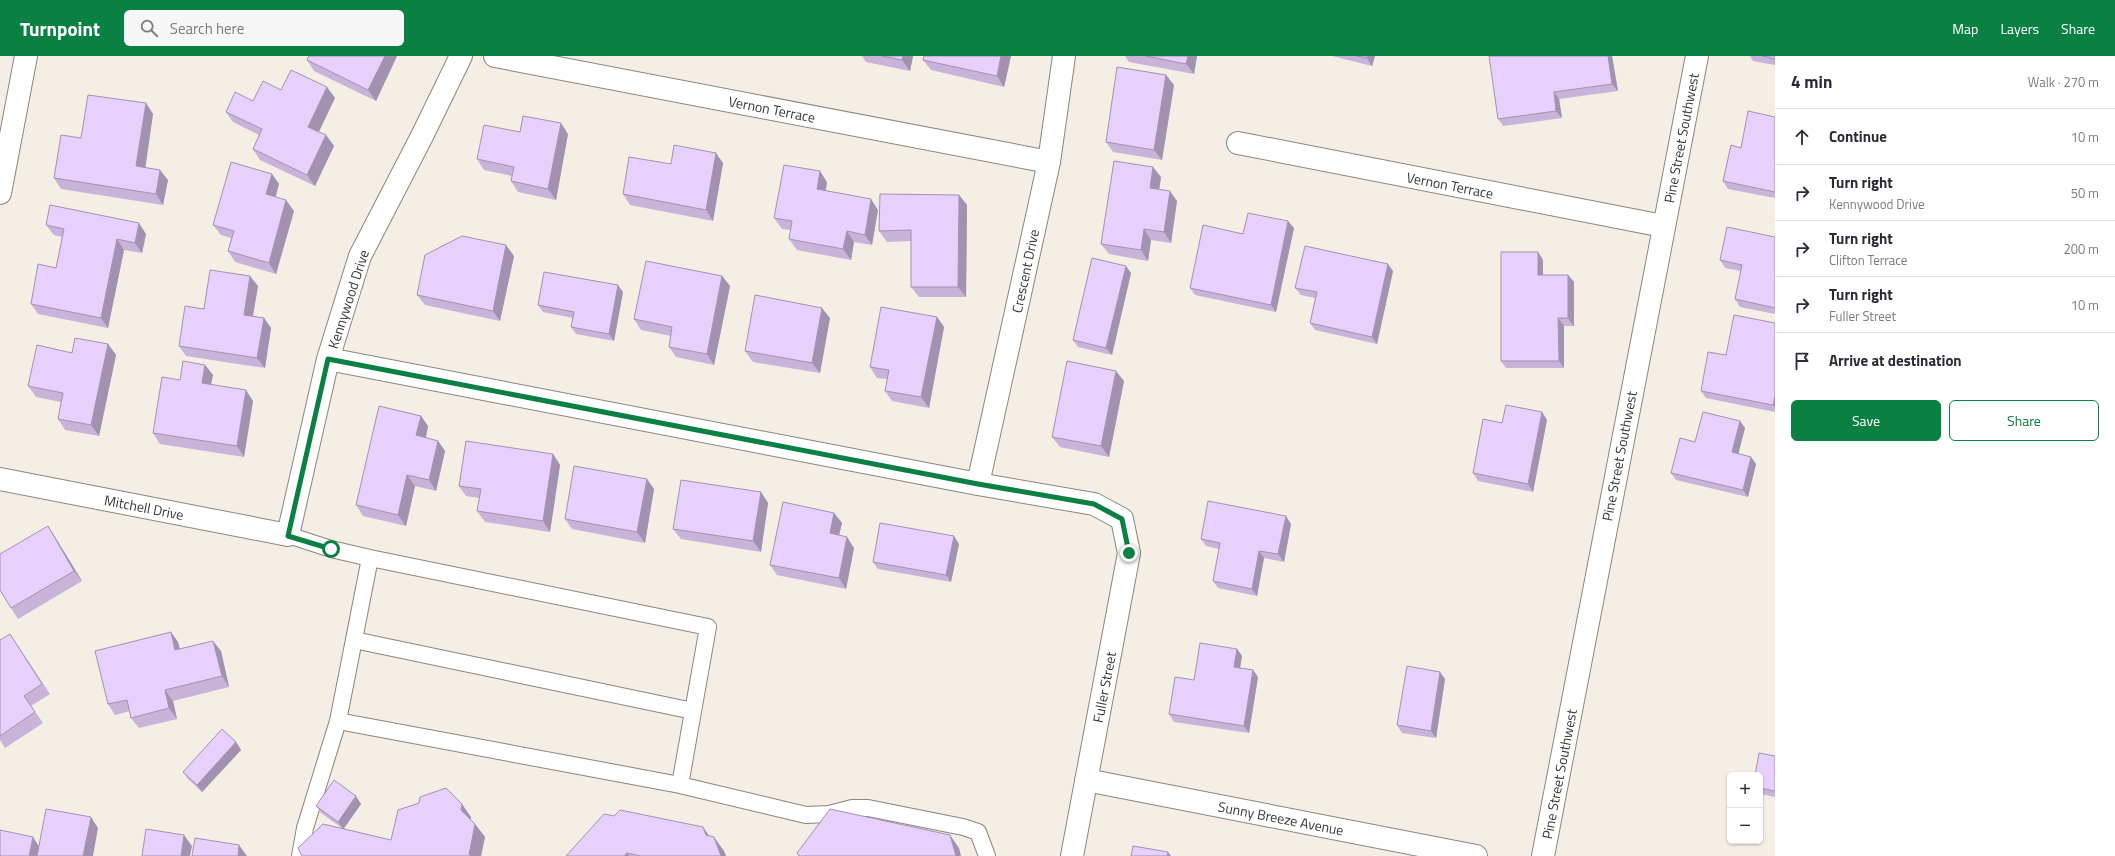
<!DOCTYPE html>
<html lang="en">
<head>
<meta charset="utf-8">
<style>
  :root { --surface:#fff; --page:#f7f7f7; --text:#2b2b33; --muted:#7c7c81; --line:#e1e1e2; --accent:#0b8043 }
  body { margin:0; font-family:"Titillium Web",sans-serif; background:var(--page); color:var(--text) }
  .controls { position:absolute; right:12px; bottom:12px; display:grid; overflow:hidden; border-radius:6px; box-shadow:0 1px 3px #0004 }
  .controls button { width:36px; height:36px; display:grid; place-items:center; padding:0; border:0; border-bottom:1px solid var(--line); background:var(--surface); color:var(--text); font:20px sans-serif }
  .stop { position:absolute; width:12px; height:12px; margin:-9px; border:3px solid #0b8043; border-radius:50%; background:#fff }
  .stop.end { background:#0b8043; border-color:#fff; box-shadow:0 1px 4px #0008 }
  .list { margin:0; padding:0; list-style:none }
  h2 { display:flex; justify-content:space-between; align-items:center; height:52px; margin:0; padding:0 16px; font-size:17px }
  h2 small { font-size:13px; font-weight:400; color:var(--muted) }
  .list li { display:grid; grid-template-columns:26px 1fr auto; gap:12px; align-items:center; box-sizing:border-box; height:56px; padding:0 16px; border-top:1px solid var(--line) }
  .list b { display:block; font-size:15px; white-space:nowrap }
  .list p { margin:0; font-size:13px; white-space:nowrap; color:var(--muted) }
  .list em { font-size:13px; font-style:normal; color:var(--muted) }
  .actions { display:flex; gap:8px; padding:12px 16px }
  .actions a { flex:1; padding:9px 0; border:1px solid var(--accent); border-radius:6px; text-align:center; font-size:14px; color:var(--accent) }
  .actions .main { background:var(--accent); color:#fff }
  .icon { flex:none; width:22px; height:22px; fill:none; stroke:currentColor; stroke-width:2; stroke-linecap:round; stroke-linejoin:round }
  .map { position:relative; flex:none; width:1775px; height:800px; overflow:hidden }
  header { display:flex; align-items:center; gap:24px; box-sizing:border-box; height:56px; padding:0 20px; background:var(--accent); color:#fff }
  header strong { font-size:19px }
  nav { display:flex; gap:22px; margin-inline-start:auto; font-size:14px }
  .search { width:280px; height:36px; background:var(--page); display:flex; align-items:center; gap:10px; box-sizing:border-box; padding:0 14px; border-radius:6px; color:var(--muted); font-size:15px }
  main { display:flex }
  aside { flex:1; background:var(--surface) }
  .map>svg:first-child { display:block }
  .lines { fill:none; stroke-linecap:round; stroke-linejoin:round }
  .service-casing { stroke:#8b867e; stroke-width:18 }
  .minor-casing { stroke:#8b867e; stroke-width:24 }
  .service { stroke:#fff; stroke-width:16 }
  .minor { stroke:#fff; stroke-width:22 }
  .wall { fill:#c8b3d9 }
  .shaded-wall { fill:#a292b0 }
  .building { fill:#e8d0fc; stroke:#a292b0 }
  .route { stroke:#0b8043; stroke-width:5 }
  .labels { text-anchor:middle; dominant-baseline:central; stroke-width:3; stroke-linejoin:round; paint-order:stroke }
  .street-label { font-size:14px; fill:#383633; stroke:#fff }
</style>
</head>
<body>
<header>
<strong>Turnpoint</strong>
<div class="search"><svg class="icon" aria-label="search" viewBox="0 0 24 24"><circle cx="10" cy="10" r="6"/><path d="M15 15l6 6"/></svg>Search here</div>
<nav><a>Map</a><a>Layers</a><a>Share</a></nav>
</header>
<main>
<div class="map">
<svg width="1775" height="800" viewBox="0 0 1775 800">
  <rect width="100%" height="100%" fill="#f4eee5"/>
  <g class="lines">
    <!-- service casing -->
    <g class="service-casing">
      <path id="service" d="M288,479L331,493L370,502L708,571L680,729L338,665L370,502
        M354,584L693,655
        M680,729L806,759L829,758L852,752H868L963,771L978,776L987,800
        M300,800L305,772L338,665"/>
    </g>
    <!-- minor casing -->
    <g class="minor-casing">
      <path id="minor" d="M495,0L1049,106
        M1238,87L1663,170
        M0,137L26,0
        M328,303L978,428L1094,448L1122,463L1129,497L1072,800
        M0,423L288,479L328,303L360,200L422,80L461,0
        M978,428L1049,106L1064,0
        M1086,724L1476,800
        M1543,800L1697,0"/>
    </g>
    <!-- service -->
    <use href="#service" class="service"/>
    <!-- minor -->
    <use href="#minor" class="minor"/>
  </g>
  <!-- wall -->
  <path class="wall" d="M309,0H397L376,45L314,15L307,4Z
    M862,0H913L910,15L866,6Z
    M924,0H1011L1004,31L931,14L923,4Z
    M1125,0H1197L1194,18L1129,6Z
    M1332,0H1375L1372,10Z
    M1612,0L1618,35L1559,43L1562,62L1503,70L1498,63Z
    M1750,0H1775V9L1753,5Z
    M1166,19L1174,29L1162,104L1113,96L1106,86Z
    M281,34L335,42L318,76L326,79L334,90L315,130L260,104L253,93L259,79L233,66L226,56Z
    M146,47L153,58L145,111L168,124L163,149L61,133L54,122L81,82Z
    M1775,61V142L1728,133L1723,125L1741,92Z
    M520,76L568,78L556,144L518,136L511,125L512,120L484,114L477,103Z
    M723,107L713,165L630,149L623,138L671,108Z
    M272,118L279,128L276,141L294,155L276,218L235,206L228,195L231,182L221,179L213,169Z
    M1161,121L1159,133L1177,145L1171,187L1151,184L1148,205L1109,198L1101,188Z
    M827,126L826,135L878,154L872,189L854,186L851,204L797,194L789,183L791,174L782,173L774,162Z
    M959,139L967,149L966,241H919L911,231V185L887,186L879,175Z
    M46,169L146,178L142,197L124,194L108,272L38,258L31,248L56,212L62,181L54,179Z
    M1294,172L1276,256L1195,239L1190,232L1243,178Z
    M1775,181V258L1740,251L1735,243L1741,215L1725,212L1720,204Z
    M1538,196L1543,204V219H1568L1574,226V270H1564V312H1506L1501,305Z
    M514,200L500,265L425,249L417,239Z
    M1393,215L1377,288L1315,274L1310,267L1315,242L1301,239L1295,232Z
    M1131,217L1112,299L1078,291L1073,284Z
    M722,220L730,230L714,309L676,301L669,291L671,280L641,274L634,263Z
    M258,230L253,260L264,262L271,272L265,312L186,300L179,290L204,253Z
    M623,236L614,285L576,278L571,271L573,262L543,256L538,249Z
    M937,261L944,271L929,352L892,345L885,335L887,323L877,322L870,311Z
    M830,262L820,317L753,306L745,295Z
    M1775,267V356L1706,342L1701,335L1726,299Z
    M108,288L116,299L99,380L65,374L58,363L61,346L36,341L28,330L72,297Z
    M205,309L213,319L211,329L253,345L244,401L160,388L153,377L180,324Z
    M1124,325L1109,401L1060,391L1052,381Z
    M1542,356L1547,364L1533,436L1478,425L1473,417L1502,367Z
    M421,360L428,370L426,382L438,385L445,395L436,435L415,430L406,470L363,460L356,449Z
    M1740,365L1745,372L1738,397L1751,401L1756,408L1748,441L1676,424L1671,417L1695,386Z
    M553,398L560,409L550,476L485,466L477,455L479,442L466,440L459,430Z
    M654,433L645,487L572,473L565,463Z
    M761,436L768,447L761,496L681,483L673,473Z
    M834,457L842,467L839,479L854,492L846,533L777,519L770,509Z
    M1291,468L1284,506L1264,502L1257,540L1218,532L1213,525L1219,493L1206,490L1201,483Z
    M48,470L55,481L82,525L18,563L11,552Z
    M959,488L951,526L878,513L873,506Z
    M0,584L17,588L50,638L31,650L43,667L5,692L0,684Z
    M178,586L180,593L221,595L229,631L173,645L177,663L139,672L131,662L130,655L115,659L108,648Z
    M1237,593L1242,600L1240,612L1253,614L1258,621L1249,677L1174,666L1169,658L1194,624Z
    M1445,623L1436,682L1402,677L1397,669Z
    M236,686L241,694L202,736L188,723L183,716Z
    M1775,700V741L1760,738V719Z
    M361,748L344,773L391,784L471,761V764L485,781L481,800H302L342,772L321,757L316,750Z
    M614,760L703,771L709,780L724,795L726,800H566Z"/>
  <!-- shaded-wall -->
  <path class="shaded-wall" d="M385,0H397L376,45L368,34Z
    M903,0H913L910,15L902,4Z
    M1001,0H1011L1004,31L997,20Z
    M1188,0H1197L1194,18L1186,8Z
    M1368,0H1375L1372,10L1367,2Z
    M1608,0H1612L1618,35L1612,28Z
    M1166,19L1174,29L1162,104L1154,94Z
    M327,31L335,42L316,82L308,71Z
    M1554,36L1559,43L1562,62L1556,55Z
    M146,47L153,58L144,121L136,110Z
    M561,67L568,78L556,144L548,133Z
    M326,79L334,90L315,130L307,119Z
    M716,97L723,107L713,165L706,154Z
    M1153,111L1161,121L1158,142L1150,132Z
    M160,114L168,124L163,149L156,138Z
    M820,115L827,126L824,144L817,133Z
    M272,118L279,128L273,149L266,138Z
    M1170,135L1177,145L1171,187L1164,176Z
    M959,139L967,149L966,241L958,231Z
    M871,143L878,154L872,189L865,179Z
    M286,144L294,155L276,218L269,207Z
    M1288,165L1294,172L1276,256L1271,249Z
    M139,167L146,178L142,197L135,187Z
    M1144,173L1151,184L1148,205L1141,194Z
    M847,175L854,186L851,204L843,193Z
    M117,183L124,194L108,272L101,262Z
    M506,189L514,200L500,265L493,255Z
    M1538,196L1543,204V226L1538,219Z
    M1388,208L1393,215L1377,288L1372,281Z
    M1126,210L1131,217L1112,299L1106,292Z
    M1568,219L1574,226V270L1568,262Z
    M250,220L258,230L251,270L244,259Z
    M722,220L730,230L714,309L707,298Z
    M618,229L623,236L614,285L609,278Z
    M822,252L830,262L820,317L812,307Z
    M937,261L944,271L929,352L921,341Z
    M264,262L271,272L265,312L257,302Z
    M1558,262L1564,270V312L1559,305Z
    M108,288L116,299L99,380L91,369Z
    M205,309L213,319L209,338L202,327Z
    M1116,315L1124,325L1109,401L1101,390Z
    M246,334L253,345L244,401L237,390Z
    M1775,340V351L1773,349Z
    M1542,356L1547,364L1533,436L1528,428Z
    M421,360L428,370L424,390L416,379Z
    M1740,365L1745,372L1737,403L1732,396Z
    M438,385L445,395L436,435L429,424Z
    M553,398L560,409L550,476L543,465Z
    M1751,401L1756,408L1748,441L1743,434Z
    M407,419L415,430L406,470L398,459Z
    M647,423L654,433L645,487L637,476Z
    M761,436L768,447L761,496L753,485Z
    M834,457L842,467L837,488L830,477Z
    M1286,460L1291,468L1284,506L1278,498Z
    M48,470L55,481L82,525L74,515Z
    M954,480L959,488L951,526L946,519Z
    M847,481L854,492L846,533L839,522Z
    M1259,495L1264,502L1257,540L1252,533Z
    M171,576L178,586L182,604L175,594Z
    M213,585L221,595L229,631L222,620Z
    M1237,593L1242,600L1239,618L1234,611Z
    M1253,614L1258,621L1249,677L1244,670Z
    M1440,616L1445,623L1436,682L1431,675Z
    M165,634L173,645L177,663L169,652Z
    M236,686L241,694L202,736L197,729Z
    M356,740L361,748L343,773L338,766Z
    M462,748L471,761L470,768L461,754Z
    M91,761L98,772L93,800H83Z
    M475,768L485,781L481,800H470L469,799Z
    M703,771L712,784L706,779Z
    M184,779L192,790L190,800H181Z
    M950,779L959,792L961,800H956Z
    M33,781L40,792L39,800H29Z
    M714,781L724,795L726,800H721Z
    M239,789L247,800H238Z
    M1168,796L1171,800H1167Z
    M627,797L629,800H624Z"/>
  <!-- building -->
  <path class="building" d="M309,0H385L368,34L307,4Z
    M882,0H903L902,4Z
    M924,0H1001L997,20L923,4Z
    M1146,0H1188L1186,8Z
    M1357,0H1368L1367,2Z
    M1489,0H1608L1612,28L1554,36L1556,55L1498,63Z
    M1762,0H1775V3Z
    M1117,11L1166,19L1154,94L1106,86Z
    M291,14L327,31L308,71L326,79L307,119L253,93L262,73L226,56L235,36L253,45L263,25L281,34Z
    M88,39L146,47L136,110L160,114L156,138L54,122L61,79L81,82Z
    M1748,55L1775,61V136L1723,125L1731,89L1741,92Z
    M523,60L561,67L548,133L511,125L514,111L477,103L484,69L520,76Z
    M674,89L716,97L706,154L623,138L629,101L671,108Z
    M1114,105L1153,111L1150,132L1170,135L1164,176L1144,173L1141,194L1101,188Z
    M231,106L272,118L266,138L286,144L269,207L228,195L234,175L213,169Z
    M784,109L820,115L817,133L871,143L865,179L847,175L843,193L789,183L792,165L774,162Z
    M880,138L959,139L958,231H911V174L879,175Z
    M50,149L139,167L135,187L117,183L101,262L31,248L38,208L56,212L64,173L46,169Z
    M1248,157L1288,165L1271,249L1190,232L1203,169L1243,178Z
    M1727,171L1775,181V252L1735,243L1742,209L1720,204Z
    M462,180L506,189L493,255L417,239L425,199Z
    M1305,190L1388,208L1372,281L1310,267L1317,236L1295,232Z
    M1501,196H1538V219H1568V262H1558L1559,305H1501Z
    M1092,202L1126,210L1106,292L1073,284Z
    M646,205L722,220L707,298L669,291L672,271L634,263Z
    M210,214L250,220L244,259L264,262L257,302L179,290L185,250L204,253Z
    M544,216L618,229L609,278L571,271L574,256L538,249Z
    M755,239L822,252L812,307L745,295Z
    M881,251L937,261L921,341L885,335L889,314L870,311Z
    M1734,259L1775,267V340L1773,349L1701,335L1708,296L1726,299Z
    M75,282L108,288L91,369L58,363L63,337L28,330L37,289L72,297Z
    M183,305L205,309L202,327L246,334L237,390L153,377L162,321L180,324Z
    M1067,305L1116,315L1101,390L1052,381Z
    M1506,349L1542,356L1528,428L1473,417L1483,363L1502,367Z
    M379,350L421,360L416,379L438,385L429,424L407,419L398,459L356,449Z
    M1703,356L1740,365L1732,396L1751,401L1743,434L1671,417L1680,382L1695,386Z
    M466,385L553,398L543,465L477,455L481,433L459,430Z
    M574,410L647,423L637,476L565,463Z
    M681,424L761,436L753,485L673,473Z
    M1208,445L1286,460L1278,498L1259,495L1252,533L1213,525L1220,487L1201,483Z
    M783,446L834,457L830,477L847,481L839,522L770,509Z
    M880,467L954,480L946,519L873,506Z
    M48,470L74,515L11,552L0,534V498Z
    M171,576L175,594L213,585L222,620L165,634L169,652L131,662L127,644L108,648L95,595Z
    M10,578L42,628L24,640L35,656L0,680V584Z
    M1200,587L1237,593L1234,611L1253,614L1244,670L1169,658L1175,621L1194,624Z
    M1407,610L1440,616L1431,675L1397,669Z
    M222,673L236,686L197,729L183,716Z
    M1759,697L1775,700V735L1760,732V719H1755Z
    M334,724L356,740L338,766L316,750Z
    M446,732L462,748L461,754L475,768L469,799L476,800H302L298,792L323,768L391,784L398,754L419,747L420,741Z
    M46,753L91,761L83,800H37Z
    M830,753L950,779L956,800H799L797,797Z
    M620,754L703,771L706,779L714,781L721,800H641L627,797L624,800H566L604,758L614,760Z
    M146,773L184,779L181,800H142Z
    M0,774L33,781L29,800H0Z
    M195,782L239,789L238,800H192Z
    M1133,790L1168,796L1167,800H1131Z"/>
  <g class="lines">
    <!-- route -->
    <path class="route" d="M331,493L288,480L328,303L978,428L1094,448L1122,463L1129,497"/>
  </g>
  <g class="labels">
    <!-- street labels -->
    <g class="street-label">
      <text transform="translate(772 53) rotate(11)">Vernon Terrace</text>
      <text transform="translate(1681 82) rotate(-79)">Pine Street Southwest</text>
      <text transform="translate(1450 129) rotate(11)">Vernon Terrace</text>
      <text transform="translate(1025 215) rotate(-78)">Crescent Drive</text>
      <text transform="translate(348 243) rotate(-72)">Kennywood Drive</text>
      <text transform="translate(1619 400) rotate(-79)">Pine Street Southwest</text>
      <text transform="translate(144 451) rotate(11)">Mitchell Drive</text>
      <text transform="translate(1104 631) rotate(-79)">Fuller Street</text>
      <text transform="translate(1559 718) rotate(-79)">Pine Street Southwest</text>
      <text transform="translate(1281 762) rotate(11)">Sunny Breeze Avenue</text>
    </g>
  </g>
</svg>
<div class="controls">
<button>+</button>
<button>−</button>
</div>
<div class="stop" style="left:331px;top:493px"></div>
<div class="stop end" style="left:1129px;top:497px"></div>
</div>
<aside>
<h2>4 min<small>Walk · 270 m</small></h2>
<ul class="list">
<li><svg class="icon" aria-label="ahead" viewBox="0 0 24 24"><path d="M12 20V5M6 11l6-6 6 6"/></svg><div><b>Continue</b></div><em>10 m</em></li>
<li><svg class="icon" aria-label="right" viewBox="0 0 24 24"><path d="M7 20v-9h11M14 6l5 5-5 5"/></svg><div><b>Turn right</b><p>Kennywood Drive</p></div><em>50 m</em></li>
<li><svg class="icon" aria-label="right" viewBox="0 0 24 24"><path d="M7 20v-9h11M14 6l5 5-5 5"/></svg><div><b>Turn right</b><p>Clifton Terrace</p></div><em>200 m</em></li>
<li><svg class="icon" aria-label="right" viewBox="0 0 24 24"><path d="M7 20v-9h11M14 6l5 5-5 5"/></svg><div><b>Turn right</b><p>Fuller Street</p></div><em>10 m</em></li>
<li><svg class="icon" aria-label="arrive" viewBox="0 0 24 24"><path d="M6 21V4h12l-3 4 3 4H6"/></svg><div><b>Arrive at destination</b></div></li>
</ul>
<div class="actions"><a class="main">Save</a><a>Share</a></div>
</aside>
</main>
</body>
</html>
